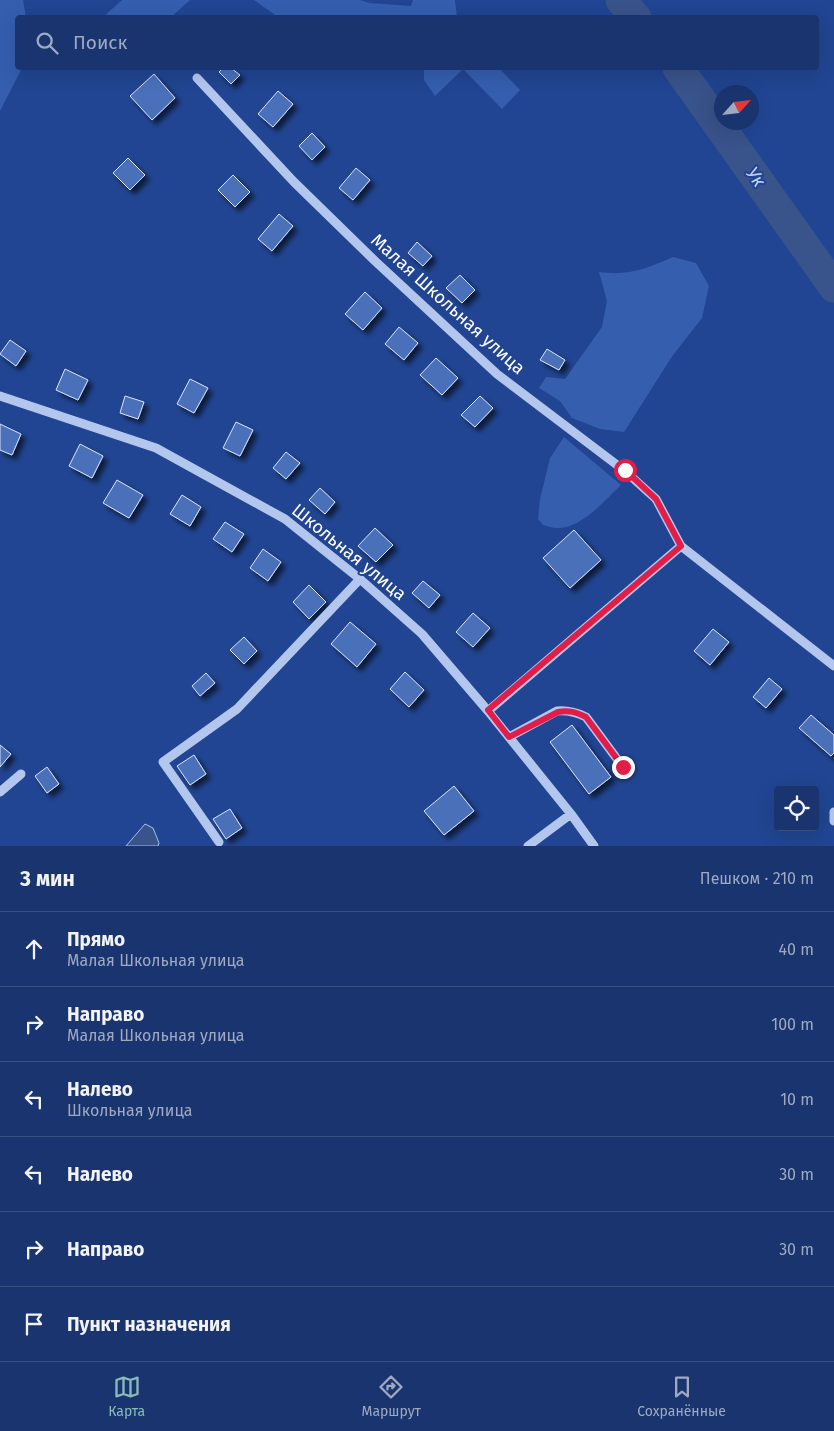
<!DOCTYPE html>
<html lang="ru">
<head>
<meta charset="utf-8">
<style>
  :root { --surface:#19346e; --page:#223c73; --text:#f1f3f6; --muted:#9faac2; --line:#374f81; --accent:#8bbbb9 }
  body { margin:0; font-family:"Fira Sans",sans-serif; background:var(--page); color:var(--text) }
  .controls { position:absolute; right:15px; bottom:15px; display:grid; overflow:hidden; border-radius:5px; box-shadow:0 5px 20px #0002 }
  .controls button { width:45px; height:45px; display:grid; place-items:center; padding:0; border:0; border-bottom:1px solid var(--line); background:var(--surface); color:var(--text); font:25px sans-serif }
  .compass { position:absolute; left:714px; top:85px; width:45px; height:45px; border-radius:50%; background:var(--surface); box-shadow:0 5px 20px #0002; rotate:63deg }
  .stop { position:absolute; width:15px; height:15px; margin:-11px; border:4px solid #e11d48; border-radius:50%; background:#fff }
  .stop.end { background:#e11d48; border-color:#fff; box-shadow:0 1px 5px #0008 }
  .list { margin:0; padding:0; list-style:none }
  h2 { display:flex; justify-content:space-between; align-items:center; height:65px; margin:0; padding:0 20px; font-size:21px }
  h2 small { font-size:16px; font-weight:400; color:var(--muted) }
  .list li { display:grid; grid-template-columns:32px 1fr auto; gap:15px; align-items:center; box-sizing:border-box; height:75px; padding:0 20px; border-top:1px solid var(--line) }
  .list b { display:block; font-size:19px; white-space:nowrap }
  .list p { margin:0; font-size:16px; white-space:nowrap; color:var(--muted) }
  .list em { font-size:16px; font-style:normal; color:var(--muted) }
  .icon { flex:none; width:28px; height:28px; fill:none; stroke:currentColor; stroke-width:2; stroke-linecap:round; stroke-linejoin:round }
  .map { position:relative; flex:none; width:834px; height:846px; overflow:hidden }
  .search { position:absolute; background:var(--surface); box-shadow:0 5px 20px #0002; left:15px; right:15px; top:15px; height:55px; display:flex; align-items:center; gap:12px; box-sizing:border-box; padding:0 18px; border-radius:5px; color:var(--muted); font-size:19px }
  .sheet { height:515px; background:var(--surface) }
  nav { display:flex; justify-content:space-around; align-items:center; box-sizing:border-box; height:70px; border-top:1px solid var(--line); background:var(--surface); font-size:14px; color:var(--muted) }
  nav a { display:grid; justify-items:center; gap:2px }
  nav .on { color:var(--accent) }
  .map>svg:first-child { display:block }
  .green { fill:#355eaf }
  .water { fill:#39538b; stroke:#a6c0ee }
  .lines { fill:none; stroke-linecap:round; stroke-linejoin:round }
  .river { stroke:#39538b; stroke-width:31 }
  .building { fill:#4a6fb9; stroke:#d8e3f9; filter:url(#shadow) }
  .minor { stroke:#b3c6ed; stroke-width:9 }
  .route { stroke:#e11d48; stroke-width:6 }
  .labels { text-anchor:middle; dominant-baseline:central; stroke-width:4; stroke-linejoin:round; paint-order:stroke }
  .street-label { font-size:18px; fill:#fff; stroke:#214592 }
  .water-label { font-size:19px; font-style:italic; fill:#bfd1f4; stroke:#214592 }
</style>
</head>
<body>
<div class="map">
<svg width="834" height="846" viewBox="0 0 834 846">
  <defs>
    <filter id="shadow"><feDropShadow dx="4.5" dy="4.5" stdDeviation="2.5" flood-color="#0009"/></filter>
  </defs>
  <rect width="100%" height="100%" fill="#214592"/>
  <!-- green -->
  <path class="green" d="M0,0H23L26,17L18,18V68H22L0,111Z
    M122,0H190L171,17H103Z
    M254,0H360L370,3L411,6L413,0H455L457,17H278Z
    M425,68H499L520,90L502,109L463,69L435,96L424,80V69Z
    M673,257L696,263L709,286L702,318L673,355L624,432L600,429L572,418L560,401L539,388L546,377L565,379L602,327L607,301L599,272C628,276 646,269 673,257Z
    M564,437L621,485C605,500 582,528 558,528C553,528 547,526 543,525L538,519L540,499L550,458Z"/>
  <!-- water -->
  <path class="water" d="M145,824L153,828L159,843L158,846H126Z"/>
  <g class="lines">
    <!-- river -->
    <path class="river" d="M621,0L636,18
      M678,68L834,287"/>
  </g>
  <!-- building -->
  <path class="building" d="M223,68H231L240,75L231,84L219,72Z
    M154,74L175,98L152,120L130,96Z
    M278,91L293,104L273,127L258,114Z
    M312,133L325,147L312,160L299,146Z
    M128,158L145,175L130,190L113,173Z
    M356,168L370,180L353,200L339,188Z
    M233,175L250,192L235,207L218,190Z
    M279,214L293,226L272,251L258,239Z
    M417,242L432,256L423,266L408,253Z
    M460,275L475,290L462,303L446,288Z
    M365,292L382,308L363,330L345,314Z
    M399,327L418,343L404,360L385,344Z
    M10,340L26,351L16,366L0,354Z
    M547,349L565,360L559,370L540,360Z
    M436,358L458,378L442,395L420,375Z
    M65,369L88,380L78,400L56,390Z
    M190,379L208,388L194,413L177,404Z
    M125,396L144,402L138,419L120,413Z
    M480,396L493,408L475,427L461,415Z
    M236,422L253,430L240,456L223,448Z
    M0,424L21,434L12,455L0,450Z
    M80,444L103,456L92,478L69,466Z
    M286,452L300,463L286,479L273,468Z
    M117,480L143,495L129,518L103,503Z
    M320,488L335,502L325,514L309,500Z
    M182,495L201,507L190,526L170,514Z
    M225,522L244,534L232,552L213,539Z
    M375,528L393,545L376,562L358,546Z
    M574,530L601,560L570,588L543,558Z
    M263,549L281,562L268,581L250,568Z
    M423,581L440,595L429,608L412,593Z
    M309,585L326,602L309,619L293,602Z
    M473,613L490,628L473,647L456,632Z
    M350,622L376,644L357,667L331,644Z
    M713,629L729,642L710,665L694,651Z
    M244,637L257,651L244,664L230,650Z
    M405,672L424,690L409,707L390,689Z
    M206,673L215,683L200,696L192,686Z
    M769,678L782,689L766,708L753,697Z
    M811,715L834,735V753L831,756L799,728Z
    M572,725L611,777L589,794L550,742Z
    M0,745L11,754L0,767Z
    M194,755L206,774L190,785L177,766Z
    M47,767L59,784L47,793L35,776Z
    M454,786L474,811L444,835L424,811Z
    M230,809L242,828L226,839L213,819Z"/>
  <g class="lines">
    <!-- minor -->
    <path class="minor" d="M197,78L294,182L375,261L497,374L625,471L656,499L681,546L834,666
      M0,396L156,448L285,519L360,579L422,634L488,711L571,814L594,846
      M488,711L681,546
      M509,737L557,711C568,710 576,712 586,717L623,767
      M0,792L21,774
      M834,812V821
      M219,842L163,762L237,709L360,579
      M528,846L571,814"/>
  </g>
  <g class="lines">
    <!-- route -->
    <path class="route" d="M623,767L586,717C576,712 569,710 558,712L509,737L488,710L681,546L656,499L625,470"/>
  </g>
  <g class="labels">
    <!-- street labels -->
    <g class="street-label">
      <text transform="translate(448 304) rotate(42)">Малая Школьная улица</text>
      <text transform="translate(349 552) rotate(39)">Школьная улица</text>
    </g>
    <!-- water labels -->
    <g class="water-label">
      <text transform="translate(756 177) rotate(55)">Ук</text>
    </g>
  </g>
</svg>
<div class="controls">
<button><svg class="icon" aria-label="locate" viewBox="0 0 24 24"><circle cx="12" cy="12" r="6"/><path d="M12 2v4M12 18v4M2 12h4M18 12h4"/></svg></button>
</div>
<svg class="compass" viewBox="-18 -18 36 36"><path d="M0-13l5 13h-10z" fill="#e53935"/><path d="M0 13l5-13h-10z" fill="#9faac2"/></svg>
<div class="stop" style="left:625px;top:470px"></div>
<div class="stop end" style="left:623px;top:767px"></div>
<div class="search"><svg class="icon" aria-label="search" viewBox="0 0 24 24"><circle cx="10" cy="10" r="6"/><path d="M15 15l6 6"/></svg>Поиск</div>
</div>
<section class="sheet">
<h2>3 мин<small>Пешком · 210 m</small></h2>
<ul class="list">
<li><svg class="icon" aria-label="ahead" viewBox="0 0 24 24"><path d="M12 20V5M6 11l6-6 6 6"/></svg><div><b>Прямо</b><p>Малая Школьная улица</p></div><em>40 m</em></li>
<li><svg class="icon" aria-label="right" viewBox="0 0 24 24"><path d="M7 20v-9h11M14 6l5 5-5 5"/></svg><div><b>Направо</b><p>Малая Школьная улица</p></div><em>100 m</em></li>
<li><svg class="icon" aria-label="left" viewBox="0 0 24 24"><path d="M17 20v-9H6M10 6l-5 5 5 5"/></svg><div><b>Налево</b><p>Школьная улица</p></div><em>10 m</em></li>
<li><svg class="icon" aria-label="left" viewBox="0 0 24 24"><path d="M17 20v-9H6M10 6l-5 5 5 5"/></svg><div><b>Налево</b></div><em>30 m</em></li>
<li><svg class="icon" aria-label="right" viewBox="0 0 24 24"><path d="M7 20v-9h11M14 6l5 5-5 5"/></svg><div><b>Направо</b></div><em>30 m</em></li>
<li><svg class="icon" aria-label="arrive" viewBox="0 0 24 24"><path d="M6 21V4h12l-3 4 3 4H6"/></svg><div><b>Пункт назначения</b></div></li>
</ul>
</section>
<nav>
<a class="on"><svg class="icon" aria-label="map" viewBox="0 0 24 24"><path d="M3 6l6-2 6 2 6-2v14l-6 2-6-2-6 2zM9 4v14M15 6v14"/></svg>Карта</a>
<a><svg class="icon" aria-label="directions" viewBox="0 0 24 24"><path d="M12 3l9 9-9 9-9-9zM9 14v-3h6M13 9l2 2-2 2"/></svg>Маршрут</a>
<a><svg class="icon" aria-label="saved" viewBox="0 0 24 24"><path d="M7 4h10v16l-5-4-5 4z"/></svg>Сохранённые</a>
</nav>
</body>
</html>
